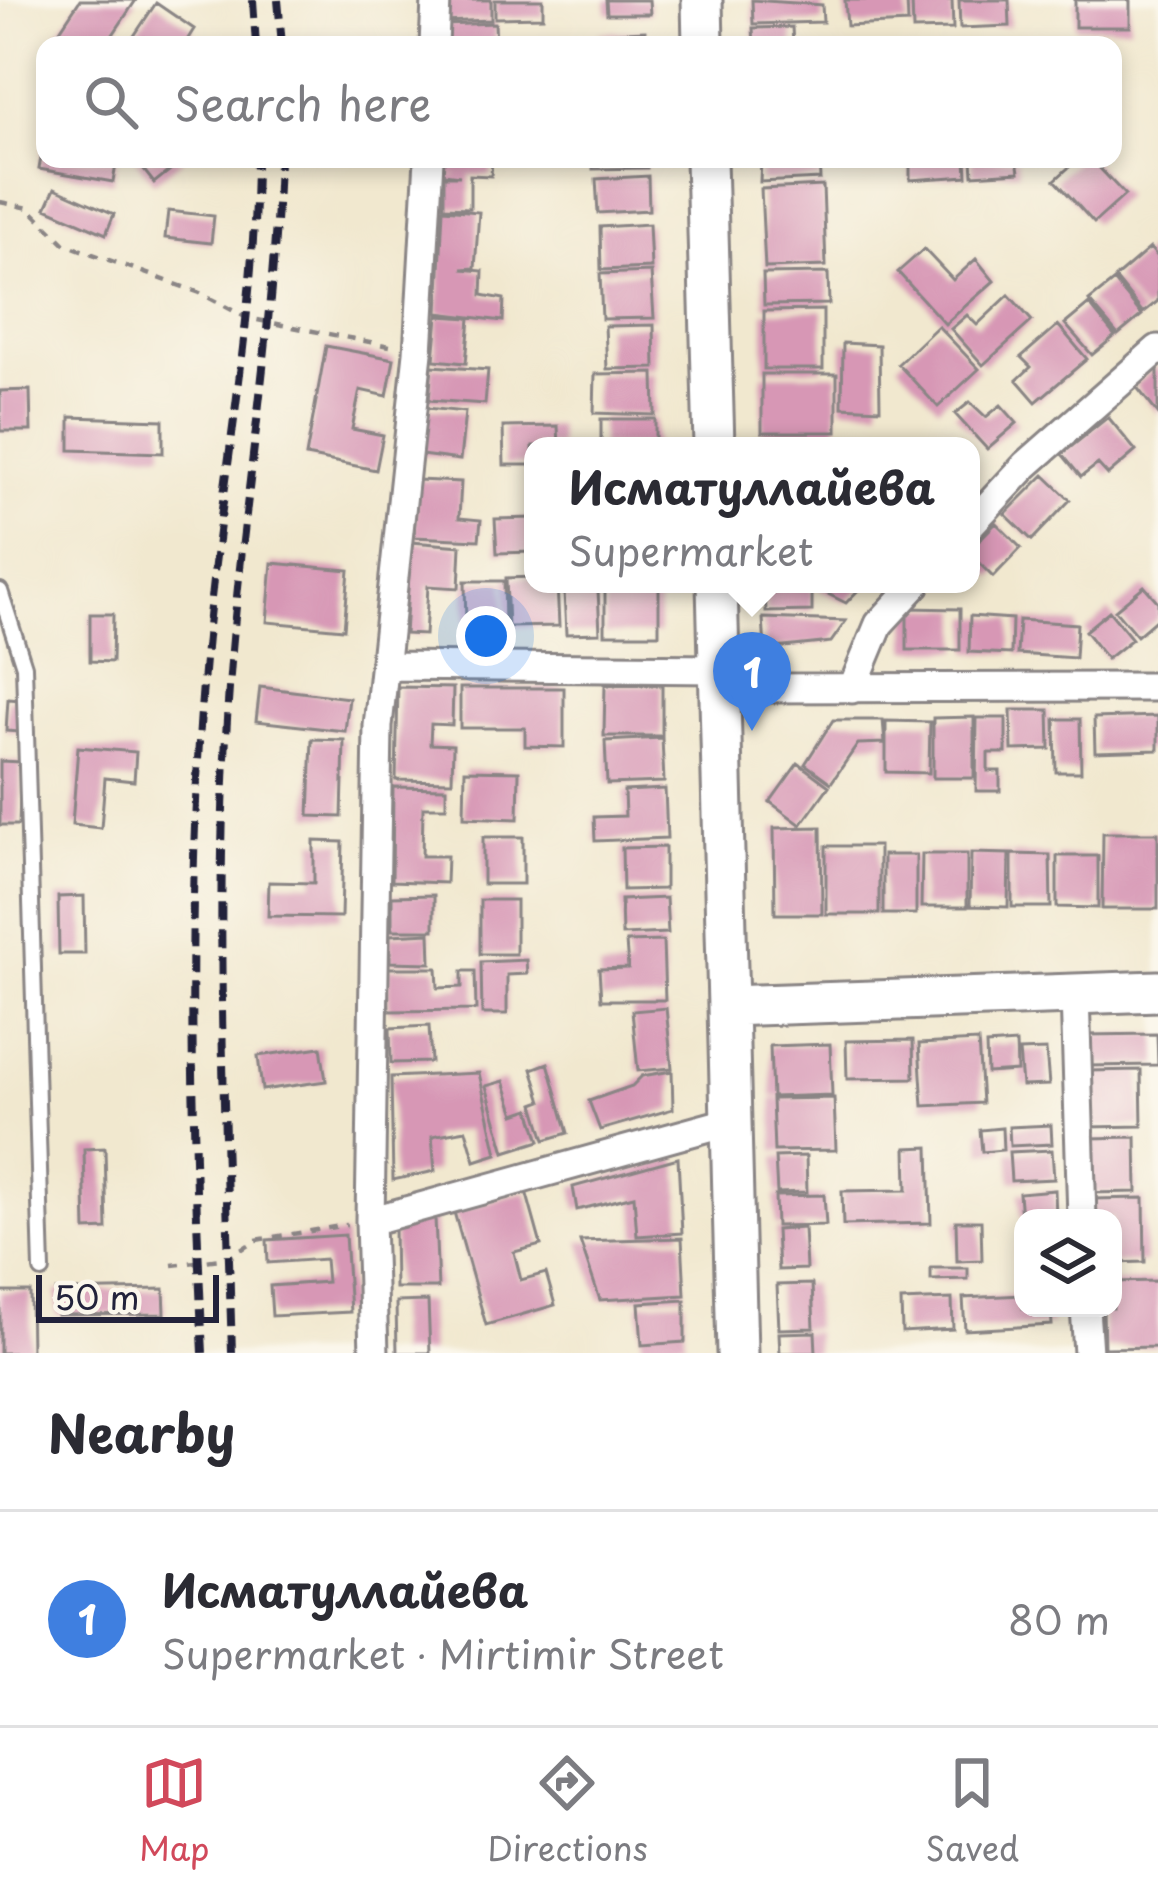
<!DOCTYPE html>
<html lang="en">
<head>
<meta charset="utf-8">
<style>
  :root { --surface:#fff; --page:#f2f2f3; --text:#2b2b33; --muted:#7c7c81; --line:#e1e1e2; --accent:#d1495b }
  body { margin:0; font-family:"Playpen Sans",sans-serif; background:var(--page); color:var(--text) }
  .controls { position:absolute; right:36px; bottom:36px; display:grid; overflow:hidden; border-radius:24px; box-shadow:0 6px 18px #0003 }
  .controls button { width:108px; height:108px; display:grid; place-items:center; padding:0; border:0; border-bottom:3px solid var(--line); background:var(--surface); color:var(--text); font:60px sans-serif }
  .scale { position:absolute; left:36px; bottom:30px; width:183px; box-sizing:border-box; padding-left:12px; border:6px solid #22223b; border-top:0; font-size:33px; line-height:42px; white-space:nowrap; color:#22223b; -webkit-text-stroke:9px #fbf7ec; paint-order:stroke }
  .you { position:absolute; left:486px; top:636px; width:42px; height:42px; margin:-30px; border:9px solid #fff; border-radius:50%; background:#1a73e8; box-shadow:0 0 0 18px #1a73e833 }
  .badge { display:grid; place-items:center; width:78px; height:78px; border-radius:50%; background:var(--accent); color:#fff; font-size:39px; font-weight:700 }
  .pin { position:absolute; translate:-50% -99px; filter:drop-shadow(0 3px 6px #0008) }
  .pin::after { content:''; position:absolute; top:63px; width:42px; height:36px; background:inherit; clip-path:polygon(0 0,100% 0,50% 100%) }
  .popup { position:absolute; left:524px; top:437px; width:456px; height:156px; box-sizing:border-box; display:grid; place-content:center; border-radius:24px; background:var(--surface); filter:drop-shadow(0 3px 9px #0005); font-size:39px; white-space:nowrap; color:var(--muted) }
  .popup b { font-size:45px; color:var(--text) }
  .popup::after { content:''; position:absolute; left:50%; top:100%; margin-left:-24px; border:24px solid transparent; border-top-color:var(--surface) }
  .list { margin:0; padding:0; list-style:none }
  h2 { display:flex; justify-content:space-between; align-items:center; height:156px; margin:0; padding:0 48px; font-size:51px }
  h2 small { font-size:39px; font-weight:400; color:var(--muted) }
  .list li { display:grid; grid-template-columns:78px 1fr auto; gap:36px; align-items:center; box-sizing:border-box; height:216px; padding:0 48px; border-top:3px solid var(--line) }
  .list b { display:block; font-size:45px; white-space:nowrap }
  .list p { margin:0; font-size:39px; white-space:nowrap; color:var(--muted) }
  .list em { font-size:39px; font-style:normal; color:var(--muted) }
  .icon { flex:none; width:66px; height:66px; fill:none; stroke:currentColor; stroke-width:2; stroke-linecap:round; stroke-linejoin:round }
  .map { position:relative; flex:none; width:1158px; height:1353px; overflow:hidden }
  .search { position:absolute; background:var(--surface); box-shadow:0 6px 18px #0003; left:36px; right:36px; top:36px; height:132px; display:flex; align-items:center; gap:30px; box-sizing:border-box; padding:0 42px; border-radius:24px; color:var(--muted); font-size:45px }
  .sheet { height:372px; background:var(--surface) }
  nav { display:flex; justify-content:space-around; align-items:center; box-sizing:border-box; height:168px; border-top:3px solid var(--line); background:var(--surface); font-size:33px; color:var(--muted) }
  nav a { display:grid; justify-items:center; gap:6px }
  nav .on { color:var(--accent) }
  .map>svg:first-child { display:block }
  .building { fill:#d797b5 }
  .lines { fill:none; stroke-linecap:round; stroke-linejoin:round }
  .lane-casing { stroke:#8a8585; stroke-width:20 }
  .street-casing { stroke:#8a8585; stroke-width:33 }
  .secondary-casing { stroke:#8a8585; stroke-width:45 }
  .path { stroke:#8a8585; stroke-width:4.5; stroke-dasharray:9 9; stroke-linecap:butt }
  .lane { stroke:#fff; stroke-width:14 }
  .street { stroke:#fff; stroke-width:27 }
  .secondary { stroke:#fff; stroke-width:39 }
  .rail { stroke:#22223b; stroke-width:8; stroke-dasharray:18 9; stroke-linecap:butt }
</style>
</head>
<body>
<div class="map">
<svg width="1158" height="1353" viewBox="0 0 1158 1353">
  <rect width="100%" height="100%" fill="#fbf7ec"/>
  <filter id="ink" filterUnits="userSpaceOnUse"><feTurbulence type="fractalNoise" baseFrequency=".00833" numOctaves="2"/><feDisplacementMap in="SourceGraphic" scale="24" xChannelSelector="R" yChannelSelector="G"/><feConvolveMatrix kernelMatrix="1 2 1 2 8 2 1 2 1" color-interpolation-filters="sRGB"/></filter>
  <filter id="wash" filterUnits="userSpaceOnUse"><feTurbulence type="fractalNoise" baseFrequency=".004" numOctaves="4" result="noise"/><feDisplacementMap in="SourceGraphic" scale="48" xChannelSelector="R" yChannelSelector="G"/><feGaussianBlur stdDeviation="2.7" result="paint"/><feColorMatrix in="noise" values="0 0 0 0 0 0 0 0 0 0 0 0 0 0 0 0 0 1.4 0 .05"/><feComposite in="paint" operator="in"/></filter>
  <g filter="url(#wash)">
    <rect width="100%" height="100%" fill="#f1e8cf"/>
    <g id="blocks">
      <!-- building -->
      <path class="building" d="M80,0H136L106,45H50Z
        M443,0H491V20L443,22Z
        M495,0H543V17L495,18Z
        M606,0H649L650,14H607Z
        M752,0L822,5L823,22L753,24Z
        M845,0H907L908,23L847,26Z
        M912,0H952L953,29L913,30Z
        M959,0H1009L1010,26L960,28Z
        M1075,0H1130V27H1075Z
        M156,3L194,29L184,45H128Z
        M495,23L496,45H444V25Z
        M792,27L793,45H754L753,28Z
        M645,31L646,45H600L599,33Z
        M43,146L45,159H117L113,182L39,169Z
        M135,159H184L154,183Z
        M444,159H492L491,176L470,175V208L444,207V176H460L443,174Z
        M593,159H647V168L593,169Z
        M761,159H819L820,179L760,182Z
        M910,159H966L967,176L910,180Z
        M972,159H1017L1019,172L973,175Z
        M1078,159H1091L1125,195L1094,223L1055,180Z
        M648,176L649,210L598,213L596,179Z
        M823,186L826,266L765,268L761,189Z
        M55,188L114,214L106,234L46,208Z
        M443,209L479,212L475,268L462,269L483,271L482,295L504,299L503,321L438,313Z
        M168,211L214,216L211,243L165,238Z
        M649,224L651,268L601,270L600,227Z
        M1150,248L1158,257V301L1143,313L1115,278Z
        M924,249L953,280L976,259L994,281L945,324L898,272Z
        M651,272L654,318L602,319L600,274Z
        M828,273L829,304L764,305L763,274Z
        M1114,281L1142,315L1118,335L1089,301Z
        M1009,295L1032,321L983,365L951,329L967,315L977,325Z
        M1089,304L1115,336L1092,355L1065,324Z
        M823,310V369H764V311Z
        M438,316L470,318L466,363L434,360Z
        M654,325L655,368L607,369L605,326Z
        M1058,325L1087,359L1036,402L1017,380L1031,367L1021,357Z
        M938,326L979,369L938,407L898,364Z
        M843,343L879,345L880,409L842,407Z
        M326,346L394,359L387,396L360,390L352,429L383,435L376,470L306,456Z
        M432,366L488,370L485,404L429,400Z
        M1158,366V414L1135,385Z
        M654,373L655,415L594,413L595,374Z
        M762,374H837V432H762Z
        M30,390L31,431H0V391Z
        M970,402L986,417L1001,405L1017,423L987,449L955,414Z
        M427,408L465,412L460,460L421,455Z
        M70,417L163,420V453L70,450Z
        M1108,417L1136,451L1108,475L1098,464L1081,477L1062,454Z
        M601,419H655V446H601Z
        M558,426L559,446H533V465H504L503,427Z
        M1044,475L1070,500L1032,540L1005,514Z
        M417,480L461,482L459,518L481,520L479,540L414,537Z
        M533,518V552L497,553L495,519Z
        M996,523L1021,548L993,577L971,555V548Z
        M411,542L461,546L459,588L428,586L425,635L405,634Z
        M272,563L349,570L344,629L267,622Z
        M533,577V584H557L559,626L508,627L506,578Z
        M465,581H504L505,626L466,627Z
        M765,584L812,588V611L766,612Z
        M822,584H864L846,603L818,589Z
        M605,586H659V634H605Z
        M1144,586L1158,602V618L1137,636L1115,610Z
        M598,590L600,633L566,634L564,591Z
        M907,608L960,609V650H907Z
        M1109,611L1132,639L1107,659L1085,631Z
        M90,614H113L112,662L90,661Z
        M970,616L1012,619L1011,654L969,652Z
        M763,618L846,621L831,642L765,649Z
        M1019,620L1077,624L1075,658L1017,654Z
        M605,685H662V736H604Z
        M260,687L349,698L345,731L256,721Z
        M398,687L453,688L452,725L431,724L430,744L453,745L452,781L396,780Z
        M460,688H564V747L525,746V728H460Z
        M8,699L21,700L20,732L6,731Z
        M1011,710H1049L1050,749L1012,750Z
        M1158,716V750L1095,752L1094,718Z
        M974,717V778H933V718Z
        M977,718H1006V753H988V771H1000V791H976Z
        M1055,719H1080L1081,772H1056Z
        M833,720H883L885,743L858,744L831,783L805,764Z
        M886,721L930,722L929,773L886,772Z
        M662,738L664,782L607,784L605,741Z
        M312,739L344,740L342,817L309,816Z
        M78,747L136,752L134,781L105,778L101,828L72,825Z
        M0,761L21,762L19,825H0Z
        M798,763L829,786L801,825L770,802Z
        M465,770L519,771L518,819L464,817Z
        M393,787L446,788V807H423L422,856H447L446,883L392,881Z
        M665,789L667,838L595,841L594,817L625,816L624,791Z
        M821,827L822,914H775L774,828Z
        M1103,833H1158V909H1102Z
        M483,837H523V884H483Z
        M314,841L343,842L341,917L268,916L269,882L314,883Z
        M826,846H879V914H826Z
        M665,847V889L623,890L622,848Z
        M971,853L1009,854L1008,907L970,906Z
        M922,854H967V907H921Z
        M1012,854L1050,855L1051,907H1012Z
        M883,855H916V914H883Z
        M1057,856H1098V908L1057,907Z
        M434,895V930H392V896Z
        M84,896L85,954H59L58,897Z
        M666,898L668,933L622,935L621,900Z
        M480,900H516V954H480Z
        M430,933L431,963L390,962V935Z
        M663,941L665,1000H601L599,969L628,968L626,942Z
        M526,960L527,974L507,975V1014H482L481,962Z
        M388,968H437L438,988L462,987V971H475L476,1010L389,1011Z
        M666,1008L672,1068L638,1071L632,1011Z
        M429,1026L431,1062L391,1063L390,1028Z
        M1157,1034L1158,1065L1085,1066L1084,1035Z
        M913,1040L914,1078L847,1079L846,1041Z
        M978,1041L982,1103L923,1106L919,1044Z
        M1016,1043L1017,1071L987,1073L986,1045Z
        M830,1044L832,1095L772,1097L770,1046Z
        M321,1047L326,1081L262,1090L258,1056Z
        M1046,1050L1049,1085L1022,1086L1019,1051Z
        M548,1063L568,1133L545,1140L534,1104L542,1101L532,1069Z
        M1141,1070L1142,1126L1088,1127L1087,1071Z
        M672,1071L673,1109L600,1130L589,1101L632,1086L642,1076Z
        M479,1073L497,1154L475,1161L466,1130L432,1136L435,1171L393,1180L391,1077Z
        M504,1081L515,1114L530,1109L540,1141L505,1152L486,1086Z
        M834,1098L836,1150L774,1151L772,1099Z
        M1051,1125L1052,1144L1010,1146L1009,1127Z
        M1002,1128L1003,1150L982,1152L980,1130Z
        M1136,1137L1137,1192L1090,1193L1089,1138Z
        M929,1147L931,1223L843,1225L842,1191L907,1190L906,1148Z
        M105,1148L107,1229L86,1230L84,1149Z
        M1052,1150L1054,1179L1011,1181L1009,1152Z
        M806,1156L807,1192L777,1193L775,1157Z
        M678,1158L682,1233L637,1236L634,1196L577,1210L573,1187Z
        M1055,1190L1056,1218H1021L1019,1193Z
        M526,1191L541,1245L514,1252L521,1280L546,1273L555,1305L486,1325L454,1212Z
        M824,1195L826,1225L776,1226L775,1196Z
        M1144,1198L1145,1262L1113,1263V1218H1092V1199Z
        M435,1218L438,1288H395L394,1227Z
        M956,1221H981L982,1260L957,1261Z
        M804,1228L806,1269L778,1270L776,1230Z
        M345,1235L350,1312L272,1316L270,1286L327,1282L325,1259L268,1263L267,1240Z
        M682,1238L685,1295L600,1300L580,1241Z
        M931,1268H968V1279L931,1280Z
        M1158,1281V1347L1104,1348L1103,1308H1113V1282Z
        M812,1284L814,1328L779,1329L777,1285Z
        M164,1289L165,1314L57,1315L56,1291Z
        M0,1292H30L31,1353H0Z
        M1023,1295V1308H1051L1052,1325L965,1330L963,1298Z
        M952,1299L953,1329L902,1332L901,1301Z
        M685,1300V1342L642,1345L639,1303Z
        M428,1301L430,1353H397L396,1302Z
        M815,1332L816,1353H780L779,1333Z"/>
    </g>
  </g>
  <g filter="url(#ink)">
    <use href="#blocks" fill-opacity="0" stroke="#8a8585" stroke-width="3"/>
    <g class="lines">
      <!-- lane casing -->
      <g class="lane-casing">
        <path id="lane" d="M0,591L24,666L42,1270"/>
      </g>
      <!-- street casing -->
      <g class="street-casing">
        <path id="street" d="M434,45L436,0
          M971,524L1026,465L1158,349
          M388,666L719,669
          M720,688L1158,687
          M852,689L879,624L916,584
          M1075,994L1082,1218
          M370,1221L731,1121
          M1085,1308L1088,1353
          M374,1353L370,1221L378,726L418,353L429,159"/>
      </g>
      <!-- secondary casing -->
      <g class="secondary-casing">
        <path id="secondary" d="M702,0L703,45
          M706,159L714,446
          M717,584L737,1353
          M728,1006L1158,991"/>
      </g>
      <!-- path -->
      <path class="path" d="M0,202L29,208L65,244L200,293L247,318L395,347
        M172,1265L229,1258L256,1240L347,1225"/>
      <!-- lane -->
      <use href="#lane" class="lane"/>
      <!-- street -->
      <use href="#street" class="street"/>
      <!-- secondary -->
      <use href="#secondary" class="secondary"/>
      <!-- rail -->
      <path class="rail" d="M253,0L256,45
        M278,0L282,45
        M203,1353C191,1115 185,874 207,637C222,478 255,320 256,159
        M232,1353C225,1119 212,883 232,650C246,486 274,324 279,159"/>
    </g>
  </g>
</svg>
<div class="controls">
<button><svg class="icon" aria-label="layers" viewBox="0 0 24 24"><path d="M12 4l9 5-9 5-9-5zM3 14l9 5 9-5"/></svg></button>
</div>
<div class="scale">50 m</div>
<div class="you"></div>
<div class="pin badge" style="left:752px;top:731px;background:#3f7fe0">1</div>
<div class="popup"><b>Исматуллайева</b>Supermarket</div>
<div class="search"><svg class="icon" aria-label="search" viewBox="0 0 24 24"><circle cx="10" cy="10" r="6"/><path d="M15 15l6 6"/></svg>Search here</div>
</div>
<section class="sheet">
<h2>Nearby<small></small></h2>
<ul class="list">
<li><span class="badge" style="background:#3f7fe0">1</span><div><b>Исматуллайева</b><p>Supermarket · Mirtimir Street</p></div><em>80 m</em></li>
</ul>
</section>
<nav>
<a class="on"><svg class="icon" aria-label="map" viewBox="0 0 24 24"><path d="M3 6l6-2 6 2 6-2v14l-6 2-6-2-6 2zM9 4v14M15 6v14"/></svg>Map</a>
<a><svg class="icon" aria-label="directions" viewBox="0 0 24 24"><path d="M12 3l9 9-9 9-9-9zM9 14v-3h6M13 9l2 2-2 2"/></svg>Directions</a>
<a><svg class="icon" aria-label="saved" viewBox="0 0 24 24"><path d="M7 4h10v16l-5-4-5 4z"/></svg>Saved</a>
</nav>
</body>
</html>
